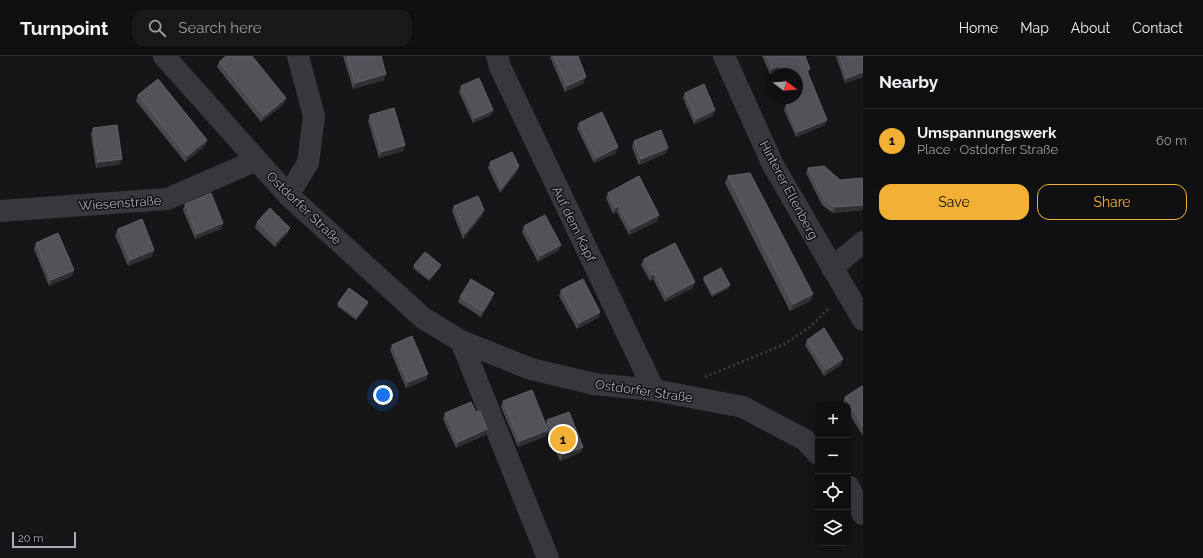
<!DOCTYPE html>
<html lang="en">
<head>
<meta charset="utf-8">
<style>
  :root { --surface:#101012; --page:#19191b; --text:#f1f3f6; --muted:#9c9d9f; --line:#303032; --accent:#f2b134 }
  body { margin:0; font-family:Raleway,sans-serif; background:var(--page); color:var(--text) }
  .controls { position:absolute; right:12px; bottom:12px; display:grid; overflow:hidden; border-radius:8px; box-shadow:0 2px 10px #0003 }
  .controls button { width:36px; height:36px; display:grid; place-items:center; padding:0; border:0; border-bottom:1px solid var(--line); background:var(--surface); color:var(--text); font:20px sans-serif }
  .compass { position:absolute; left:767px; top:12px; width:36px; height:36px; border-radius:50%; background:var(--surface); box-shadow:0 2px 10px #0003; rotate:106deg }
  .scale { position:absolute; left:12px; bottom:10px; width:64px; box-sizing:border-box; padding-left:4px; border:2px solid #a8adb8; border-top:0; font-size:11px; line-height:14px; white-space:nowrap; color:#a8adb8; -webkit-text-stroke:3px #111113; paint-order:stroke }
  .you { position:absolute; left:383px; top:339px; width:14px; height:14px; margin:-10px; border:3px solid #fff; border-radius:50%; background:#1a73e8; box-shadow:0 0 0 6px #1a73e833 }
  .badge { display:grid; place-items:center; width:26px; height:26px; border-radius:50%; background:var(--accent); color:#111; font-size:13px; font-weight:700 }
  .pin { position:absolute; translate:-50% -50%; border:2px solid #fff; box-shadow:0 1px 4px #0006 }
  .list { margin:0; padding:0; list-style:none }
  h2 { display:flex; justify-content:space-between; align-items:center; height:52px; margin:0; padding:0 16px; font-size:17px }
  h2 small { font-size:13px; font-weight:400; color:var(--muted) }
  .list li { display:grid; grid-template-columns:26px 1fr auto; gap:12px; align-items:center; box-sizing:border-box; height:64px; padding:0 16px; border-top:1px solid var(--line) }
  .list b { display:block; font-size:15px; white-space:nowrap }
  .list p { margin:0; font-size:13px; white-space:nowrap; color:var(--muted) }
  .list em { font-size:13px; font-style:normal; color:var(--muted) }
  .actions { display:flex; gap:8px; padding:12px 16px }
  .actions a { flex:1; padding:9px 0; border:1px solid var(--accent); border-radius:12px; text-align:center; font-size:14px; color:var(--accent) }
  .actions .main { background:var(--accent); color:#111 }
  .icon { flex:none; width:22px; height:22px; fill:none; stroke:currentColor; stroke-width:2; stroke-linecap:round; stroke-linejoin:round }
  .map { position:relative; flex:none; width:863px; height:502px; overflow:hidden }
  header { display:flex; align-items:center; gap:24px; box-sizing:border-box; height:56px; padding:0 20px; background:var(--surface); border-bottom:1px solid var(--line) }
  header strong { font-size:19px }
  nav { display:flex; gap:22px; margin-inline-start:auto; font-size:14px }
  .search { width:280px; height:36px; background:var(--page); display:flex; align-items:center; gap:10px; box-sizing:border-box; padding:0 14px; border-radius:12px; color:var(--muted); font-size:15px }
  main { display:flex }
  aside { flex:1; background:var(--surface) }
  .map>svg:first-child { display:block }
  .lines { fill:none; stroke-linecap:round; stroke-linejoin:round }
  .path { stroke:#3d3f44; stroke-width:2.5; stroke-dasharray:2 3; stroke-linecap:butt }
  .minor { stroke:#37383d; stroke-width:22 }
  .wall { fill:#47494d }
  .shaded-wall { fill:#2f3033 }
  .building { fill:#525359; stroke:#5f6168 }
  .labels { text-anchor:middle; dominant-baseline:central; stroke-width:3; stroke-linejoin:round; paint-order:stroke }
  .street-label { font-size:13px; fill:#a8adb8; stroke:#111113 }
</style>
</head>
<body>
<header>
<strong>Turnpoint</strong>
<div class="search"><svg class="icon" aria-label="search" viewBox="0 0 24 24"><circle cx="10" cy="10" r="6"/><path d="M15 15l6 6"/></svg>Search here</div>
<nav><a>Home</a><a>Map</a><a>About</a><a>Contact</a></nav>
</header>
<main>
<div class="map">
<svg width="863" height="502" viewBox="0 0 863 502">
  <rect width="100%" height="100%" fill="#161618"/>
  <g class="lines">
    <!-- path -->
    <path class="path" d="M705,321L783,289L810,271L830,251"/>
    <!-- minor -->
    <path class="minor" d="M164,0L288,139L423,262L461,285L531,313L594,328L654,334L743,351L805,384L818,398
      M497,0L500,11L654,334
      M724,0L773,109L863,264
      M288,139L308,107L314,60L298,0
      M0,155L167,143L257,104
      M832,212L863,186
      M461,285L548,502
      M848,430L863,458"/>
  </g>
  <!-- wall -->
  <path class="wall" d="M343,0H381L384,24L353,33Z
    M551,0H578L584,27L565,36L550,1Z
    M762,0H805L808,18L825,69L796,81L784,54L786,49L791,47L789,42H797V18H779L778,15L770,18Z
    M836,0H863V21L845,27Z
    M219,6L284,48L261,66L217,11Z
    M461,30L491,59L473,67L459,36Z
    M685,37L713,60L694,68L683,42Z
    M138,39L207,84L205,90L185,106L136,45Z
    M370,59L405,89L403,95L379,102L368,65Z
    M579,67L616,97L594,107L577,72Z
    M93,72L120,108L96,112L91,78Z
    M634,85L668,92L666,97L639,109L632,91Z
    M490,106L517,116L500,137L488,112Z
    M808,112L840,124L863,122V154L833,157L822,149L806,117Z
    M728,120L813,238L810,245L790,255L725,127Z
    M608,137L659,159L657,165L629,179L617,156L613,158L606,142Z
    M185,148L223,167L221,173L195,183L183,154Z
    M454,150L482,160L463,183L452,155Z
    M257,166L288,177L275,191L255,172Z
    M524,170L559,194L538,206L522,176Z
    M118,173L154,194L152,200L128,210L115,179Z
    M36,187L74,214L72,220L49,230L34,193Z
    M644,203L693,232L665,246L653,223L650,225L641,209Z
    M414,209L440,212L429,225L413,212Z
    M704,221L729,232L712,241L703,224Z
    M561,234L600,256L598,262L577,273L559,240Z
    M460,241L492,243L481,261L458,246Z
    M368,246L367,249L356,264L337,250L338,247Z
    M807,284L841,309L824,320L805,289Z
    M392,289L426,324L406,332L390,294Z
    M863,332V380L848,356V349H844L843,347L845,341Z
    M503,345L546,368L547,364L583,391L581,396L560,405L547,376L546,380L518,391L501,351Z
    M445,357L485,379L456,392L443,363Z"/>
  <!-- shaded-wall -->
  <path class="shaded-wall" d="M779,10L778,15L770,18L772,13Z
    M810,13L808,18L807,15Z
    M863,16V21L845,27L847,22Z
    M386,18L384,24L353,33L355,27Z
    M586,21L584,27L565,36L567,30Z
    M286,42L284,48L261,66L264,60Z
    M493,54L491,59L473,67L475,62Z
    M715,54L713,60L694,68L696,63Z
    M827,64L825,69L796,81L798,76Z
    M207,84L205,90L185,106L187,100Z
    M405,89L403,95L379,102L381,96Z
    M618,91L616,97L594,107L596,102Z
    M668,92L666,97L639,109L641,103Z
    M122,103L120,108L96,112L98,106Z
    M519,110L517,116L500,137L502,132Z
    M863,149V154L833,157L835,151Z
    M619,150L617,156L613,158L615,152Z
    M484,154L482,160L463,183L465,177Z
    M659,159L657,165L629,179L631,173Z
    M223,167L221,173L195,183L197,178Z
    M290,172L288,177L275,191L277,185Z
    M561,189L559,194L538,206L540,200Z
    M154,194L152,200L128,210L130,204Z
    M441,209L440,212L429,225L430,222Z
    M74,214L72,220L49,230L51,224Z
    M655,218L653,223L650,225L652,219Z
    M695,226L693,232L665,246L667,241Z
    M730,229L729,232L712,241L713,238Z
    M494,237L492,243L481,261L483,255Z
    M813,238L810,245L790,255L793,248Z
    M368,246L367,249L356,264L357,261Z
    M600,256L598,262L577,273L579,267Z
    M843,303L841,309L824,320L826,314Z
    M428,318L426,324L406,332L408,326Z
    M487,373L485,379L456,392L458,386Z
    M548,374L546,380L518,391L520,385Z
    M583,391L581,396L560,405L562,399Z"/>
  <!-- building -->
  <path class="building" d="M226,0H252L286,42L264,60L219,6Z
    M347,0H381L386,18L355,27Z
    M554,0H578L586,21L567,30Z
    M767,0H805L810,13L807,15L827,64L798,76L786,49L795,46L793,42H797V18H783L779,10L772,13Z
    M840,0H863V16L847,22Z
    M479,22L493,54L475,62L461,30Z
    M158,23L207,84L187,100L138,39Z
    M704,28L715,54L696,63L685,37Z
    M394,52L405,89L381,96L370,59Z
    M602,56L618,91L596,102L579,67Z
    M117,69L122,103L98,106L93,72Z
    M661,74L668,92L641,103L634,85Z
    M512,96L519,110L502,132L490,106Z
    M824,110L840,124L863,122V149L835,151L824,144L808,112Z
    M750,117L813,238L793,248L728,120Z
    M639,120L659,159L631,173L619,150L615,152L608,137Z
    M211,137L223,167L197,178L185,148Z
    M478,140L484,154L465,177L454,150Z
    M270,152L290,172L277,185L257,166Z
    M545,159L561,189L540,200L524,170Z
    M142,163L154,194L130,204L118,173Z
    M58,177L74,214L51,224L36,187Z
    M675,187L695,226L667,241L655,218L652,219L644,203Z
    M425,196L441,209L430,222L414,209Z
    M721,212L730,229L713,238L704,221Z
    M471,223L494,237L483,255L460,241Z
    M583,223L600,256L579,267L561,234Z
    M349,232L368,246L357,261L338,247Z
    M824,272L843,303L826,314L807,284Z
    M412,280L428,318L408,326L392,289Z
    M862,330L863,332V371L845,341Z
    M532,334L548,374L520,385L503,345Z
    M471,346L476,356L480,355L487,373L458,386L445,357Z
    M569,356L583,391L562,399L547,364Z"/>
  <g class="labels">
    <!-- street labels -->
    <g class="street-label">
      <text transform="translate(789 134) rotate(62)">Hinterer Ellenberg</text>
      <text transform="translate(120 147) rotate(-4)">Wiesenstraße</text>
      <text transform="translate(304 152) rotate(44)">Ostdorfer Straße</text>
      <text transform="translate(574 168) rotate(64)">Auf dem Kapf</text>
      <text transform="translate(644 335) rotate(8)">Ostdorfer Straße</text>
    </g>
  </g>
</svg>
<div class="controls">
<button>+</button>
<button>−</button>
<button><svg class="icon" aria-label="locate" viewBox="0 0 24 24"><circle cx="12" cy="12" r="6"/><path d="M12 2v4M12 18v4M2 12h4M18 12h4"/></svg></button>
<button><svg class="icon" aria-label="layers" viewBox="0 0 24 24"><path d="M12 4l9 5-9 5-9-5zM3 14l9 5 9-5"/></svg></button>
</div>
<svg class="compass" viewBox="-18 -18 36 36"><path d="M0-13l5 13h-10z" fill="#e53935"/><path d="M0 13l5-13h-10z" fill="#9c9d9f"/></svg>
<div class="scale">20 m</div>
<div class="you"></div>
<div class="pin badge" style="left:563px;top:383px">1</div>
</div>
<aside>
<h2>Nearby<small></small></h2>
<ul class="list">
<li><span class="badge">1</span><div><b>Umspannungswerk</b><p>Place · Ostdorfer Straße</p></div><em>60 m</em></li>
</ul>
<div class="actions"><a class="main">Save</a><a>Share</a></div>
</aside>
</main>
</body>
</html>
